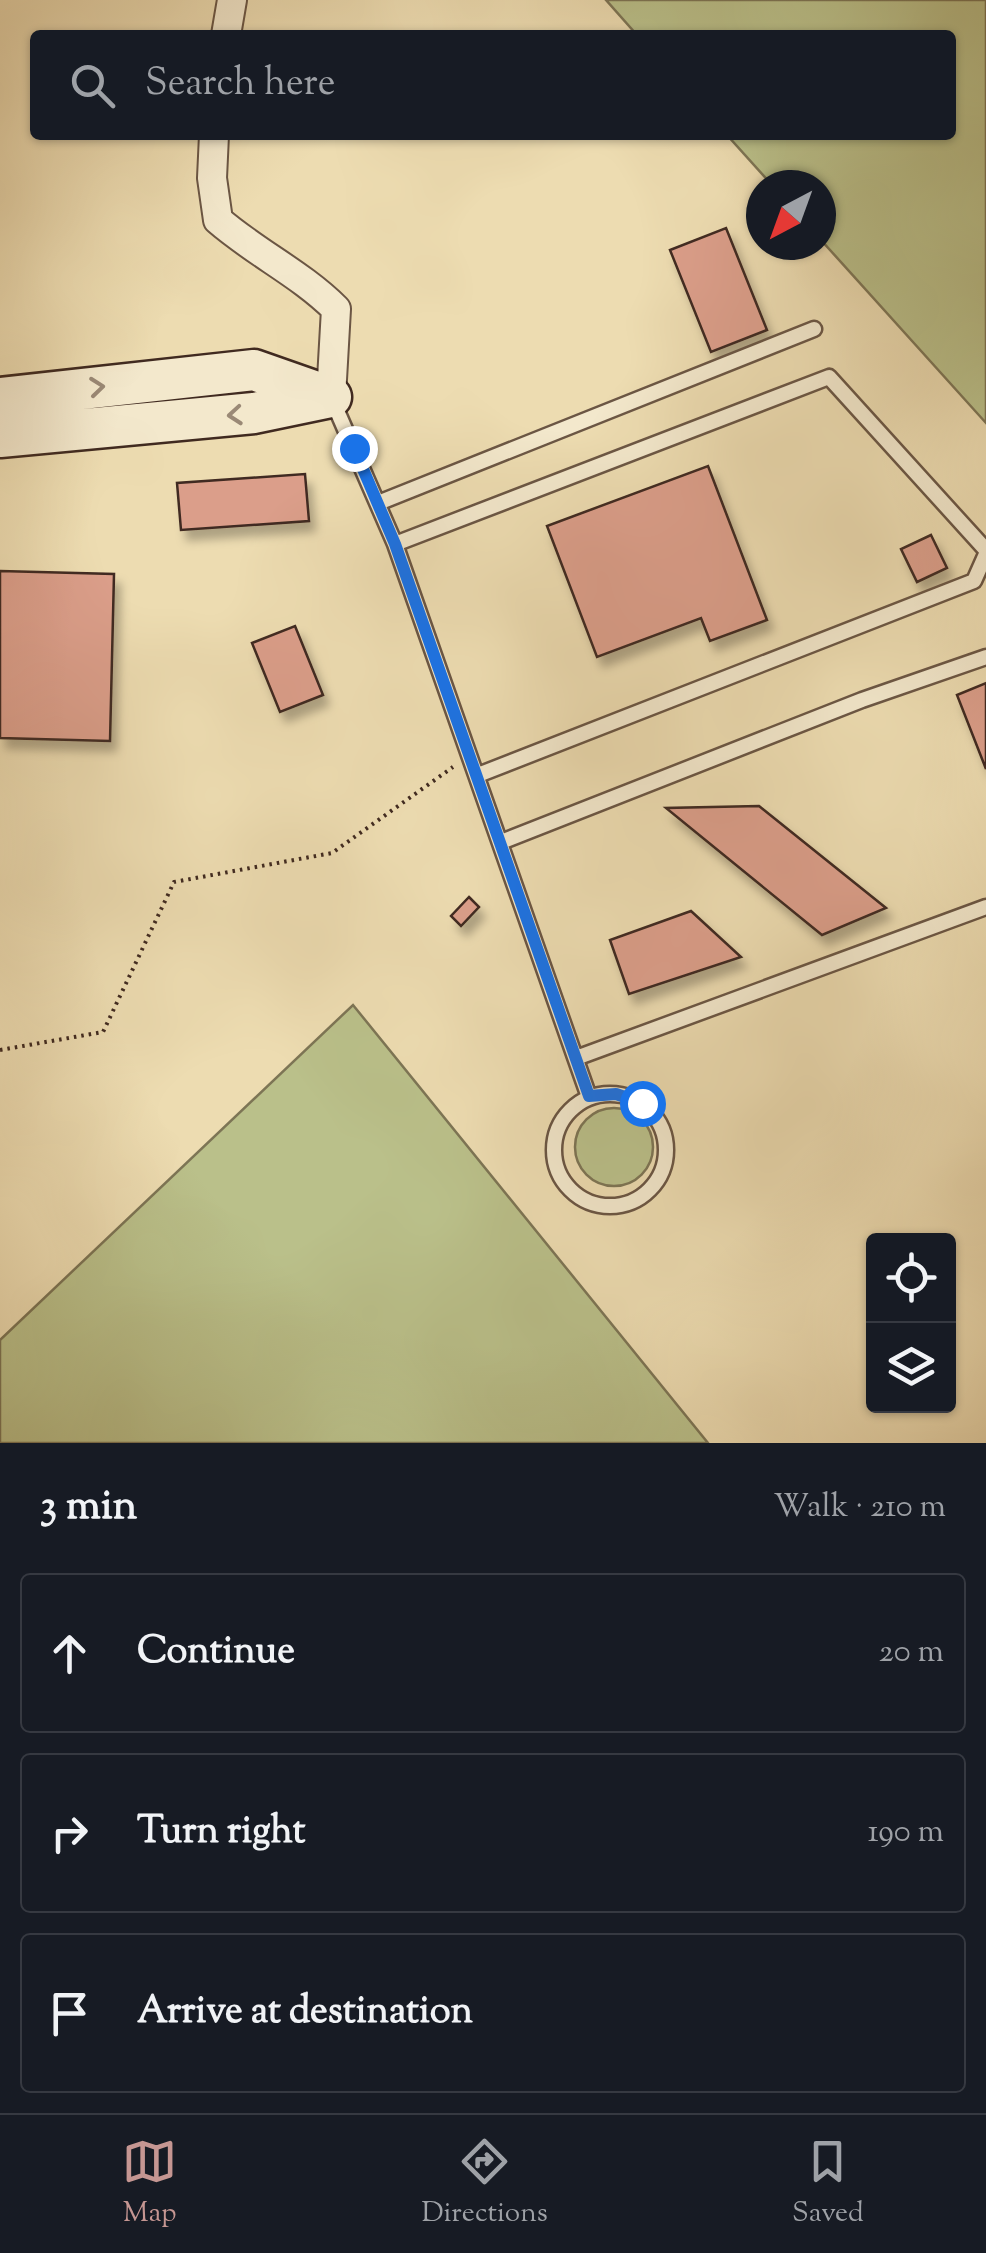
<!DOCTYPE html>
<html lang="en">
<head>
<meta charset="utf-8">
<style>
  :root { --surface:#171b24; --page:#242831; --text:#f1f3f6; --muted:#9ea1a6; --line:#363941; --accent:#c59692 }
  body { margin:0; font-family:"Sorts Mill Goudy",serif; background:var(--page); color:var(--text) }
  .controls { position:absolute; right:30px; bottom:30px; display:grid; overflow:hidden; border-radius:10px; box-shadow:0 2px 8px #0004 }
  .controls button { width:90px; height:90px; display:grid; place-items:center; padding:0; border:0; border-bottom:2px solid var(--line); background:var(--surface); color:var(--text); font:50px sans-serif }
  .compass { position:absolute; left:746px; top:170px; width:90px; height:90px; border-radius:50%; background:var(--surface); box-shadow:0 2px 8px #0004; rotate:221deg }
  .stop { position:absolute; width:30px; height:30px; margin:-22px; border:8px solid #1a73e8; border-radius:50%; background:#fff }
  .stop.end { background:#1a73e8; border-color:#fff; box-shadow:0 2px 10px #0008 }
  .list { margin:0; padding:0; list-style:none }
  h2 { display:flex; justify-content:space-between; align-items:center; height:130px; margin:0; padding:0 40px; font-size:42px }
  h2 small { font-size:32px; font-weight:400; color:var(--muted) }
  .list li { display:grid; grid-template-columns:65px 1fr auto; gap:30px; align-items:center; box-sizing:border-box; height:160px; margin:0 20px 20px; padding:0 20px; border:2px solid var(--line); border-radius:10px }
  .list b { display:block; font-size:38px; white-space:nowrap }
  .list em { font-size:32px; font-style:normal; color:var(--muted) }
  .icon { flex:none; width:55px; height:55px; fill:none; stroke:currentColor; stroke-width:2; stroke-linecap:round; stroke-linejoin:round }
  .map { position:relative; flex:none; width:986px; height:1443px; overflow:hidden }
  .search { position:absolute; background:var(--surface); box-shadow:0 2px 8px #0004; left:30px; right:30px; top:30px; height:110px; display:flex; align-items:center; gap:25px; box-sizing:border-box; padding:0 35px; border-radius:10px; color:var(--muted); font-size:38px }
  .sheet { height:670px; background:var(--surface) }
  nav { display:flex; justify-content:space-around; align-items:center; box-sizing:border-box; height:140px; border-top:2px solid var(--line); background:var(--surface); font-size:28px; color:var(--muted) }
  nav a { display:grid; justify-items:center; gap:5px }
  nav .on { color:var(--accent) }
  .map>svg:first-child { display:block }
  .green { fill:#bac08a; stroke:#7d7555; stroke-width:2.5 }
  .building { fill:#db9e8a; stroke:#402a20; stroke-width:2.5; filter:url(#shadow) }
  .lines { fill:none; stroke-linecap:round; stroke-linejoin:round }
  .service-casing { stroke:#6b5644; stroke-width:19 }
  .minor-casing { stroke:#6b5644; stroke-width:32 }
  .secondary-casing { stroke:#402a20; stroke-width:45 }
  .path { stroke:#402a20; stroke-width:4; stroke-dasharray:2.5 5; stroke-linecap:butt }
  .service { stroke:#f3e8cc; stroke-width:14 }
  .minor { stroke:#f3e8cc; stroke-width:28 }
  .secondary { stroke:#f3e8cc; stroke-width:40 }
  .oneway { stroke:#9a8976 }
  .route { stroke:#1a73e8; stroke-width:12 }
</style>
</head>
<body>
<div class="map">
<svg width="986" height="1443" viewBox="0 0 986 1443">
  <defs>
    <filter id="shadow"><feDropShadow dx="6" dy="10" stdDeviation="5" flood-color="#0004"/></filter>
  </defs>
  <rect width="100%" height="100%" fill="#eddcb1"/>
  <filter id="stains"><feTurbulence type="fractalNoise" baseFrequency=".002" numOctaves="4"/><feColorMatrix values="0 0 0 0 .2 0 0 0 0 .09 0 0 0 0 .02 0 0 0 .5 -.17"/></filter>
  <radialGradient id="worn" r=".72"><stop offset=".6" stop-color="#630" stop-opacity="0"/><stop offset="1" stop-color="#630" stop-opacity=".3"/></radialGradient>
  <!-- green -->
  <path class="green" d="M606,0H986V423L821,240V185H772L727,135H951V35H637Z
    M353,1005L708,1443H0V1340Z
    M575 1147a39 39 0 1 1 78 0a39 39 0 1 1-78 0Z"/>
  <!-- building -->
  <path class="building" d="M726,228L767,330L711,352L670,250Z
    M708,466L767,620L710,641L701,618L597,657L547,526Z
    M305,474L309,521L181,530L177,483Z
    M931,535L947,568L917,582L901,549Z
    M0,571L114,574L110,741L0,738Z
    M295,626L323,695L280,712L252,643Z
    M986,683V769L957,695Z
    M759,806L886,908L822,935L666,808Z
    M469,897L479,907L461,926L451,916Z
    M691,911L741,957L629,994L610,940Z"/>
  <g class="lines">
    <!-- service casing -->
    <g class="service-casing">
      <path id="service" d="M331,397L395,544L589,1097
        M378,503L814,329
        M395,544L829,377L986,550
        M478,775L974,581L986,554
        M501,842L862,700L986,657
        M576,1058L986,907
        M554 1150a56 56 0 1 1 112 0a56 56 0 1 1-112 0Z"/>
    </g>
    <!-- minor casing -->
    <g class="minor-casing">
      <path id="minor" d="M226,35L232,0
        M214,135L212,178L218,220C256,253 301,274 336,309L331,397"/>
    </g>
    <!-- secondary casing -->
    <g class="secondary-casing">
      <path id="secondary" d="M0,398L254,370L331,397
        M0,437L254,413L331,397"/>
    </g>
    <!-- path -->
    <path class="path" d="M0,1050L103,1032L174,882L332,853L453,767"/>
    <!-- service -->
    <use href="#service" class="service"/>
    <!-- minor -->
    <use href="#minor" class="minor"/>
    <!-- secondary -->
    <use href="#secondary" class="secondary"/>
  </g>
  <!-- one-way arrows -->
  <defs><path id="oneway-chevron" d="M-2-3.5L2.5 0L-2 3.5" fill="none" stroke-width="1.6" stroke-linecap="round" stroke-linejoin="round" transform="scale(2.5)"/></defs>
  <g class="oneway">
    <use href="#oneway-chevron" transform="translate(97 387) rotate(-6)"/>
    <use href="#oneway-chevron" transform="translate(235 415) rotate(175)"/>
  </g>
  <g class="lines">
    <!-- route -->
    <path class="route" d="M354,448L395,544L589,1096L616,1094L642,1103"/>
  </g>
  <rect width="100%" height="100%" filter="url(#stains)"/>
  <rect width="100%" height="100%" fill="url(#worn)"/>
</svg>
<div class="controls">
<button><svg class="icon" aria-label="locate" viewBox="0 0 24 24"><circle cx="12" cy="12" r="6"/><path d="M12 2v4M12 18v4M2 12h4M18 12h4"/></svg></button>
<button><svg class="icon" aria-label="layers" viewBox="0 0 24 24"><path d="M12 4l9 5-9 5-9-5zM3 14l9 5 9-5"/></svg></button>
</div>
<svg class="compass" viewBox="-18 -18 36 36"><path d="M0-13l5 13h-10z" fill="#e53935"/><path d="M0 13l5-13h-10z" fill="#9ea1a6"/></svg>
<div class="stop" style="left:642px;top:1103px"></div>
<div class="stop end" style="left:354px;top:448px"></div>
<div class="search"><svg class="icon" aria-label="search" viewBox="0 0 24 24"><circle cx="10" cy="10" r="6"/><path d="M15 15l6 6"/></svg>Search here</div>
</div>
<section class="sheet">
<h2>3 min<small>Walk · 210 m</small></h2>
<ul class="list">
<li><svg class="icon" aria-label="ahead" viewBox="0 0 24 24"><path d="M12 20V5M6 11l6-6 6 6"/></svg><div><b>Continue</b></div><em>20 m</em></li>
<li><svg class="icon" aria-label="right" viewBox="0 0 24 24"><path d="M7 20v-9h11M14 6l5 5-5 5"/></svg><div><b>Turn right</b></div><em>190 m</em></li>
<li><svg class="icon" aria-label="arrive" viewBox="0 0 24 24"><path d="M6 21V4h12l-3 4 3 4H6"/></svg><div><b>Arrive at destination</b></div></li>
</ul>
</section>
<nav>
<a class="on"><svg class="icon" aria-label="map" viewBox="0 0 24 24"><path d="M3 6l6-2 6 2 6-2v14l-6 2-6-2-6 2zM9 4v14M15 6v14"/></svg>Map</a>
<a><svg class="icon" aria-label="directions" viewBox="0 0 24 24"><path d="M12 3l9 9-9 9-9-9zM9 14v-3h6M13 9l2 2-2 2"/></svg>Directions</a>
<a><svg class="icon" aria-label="saved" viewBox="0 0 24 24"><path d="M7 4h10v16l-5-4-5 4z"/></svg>Saved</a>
</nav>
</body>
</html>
